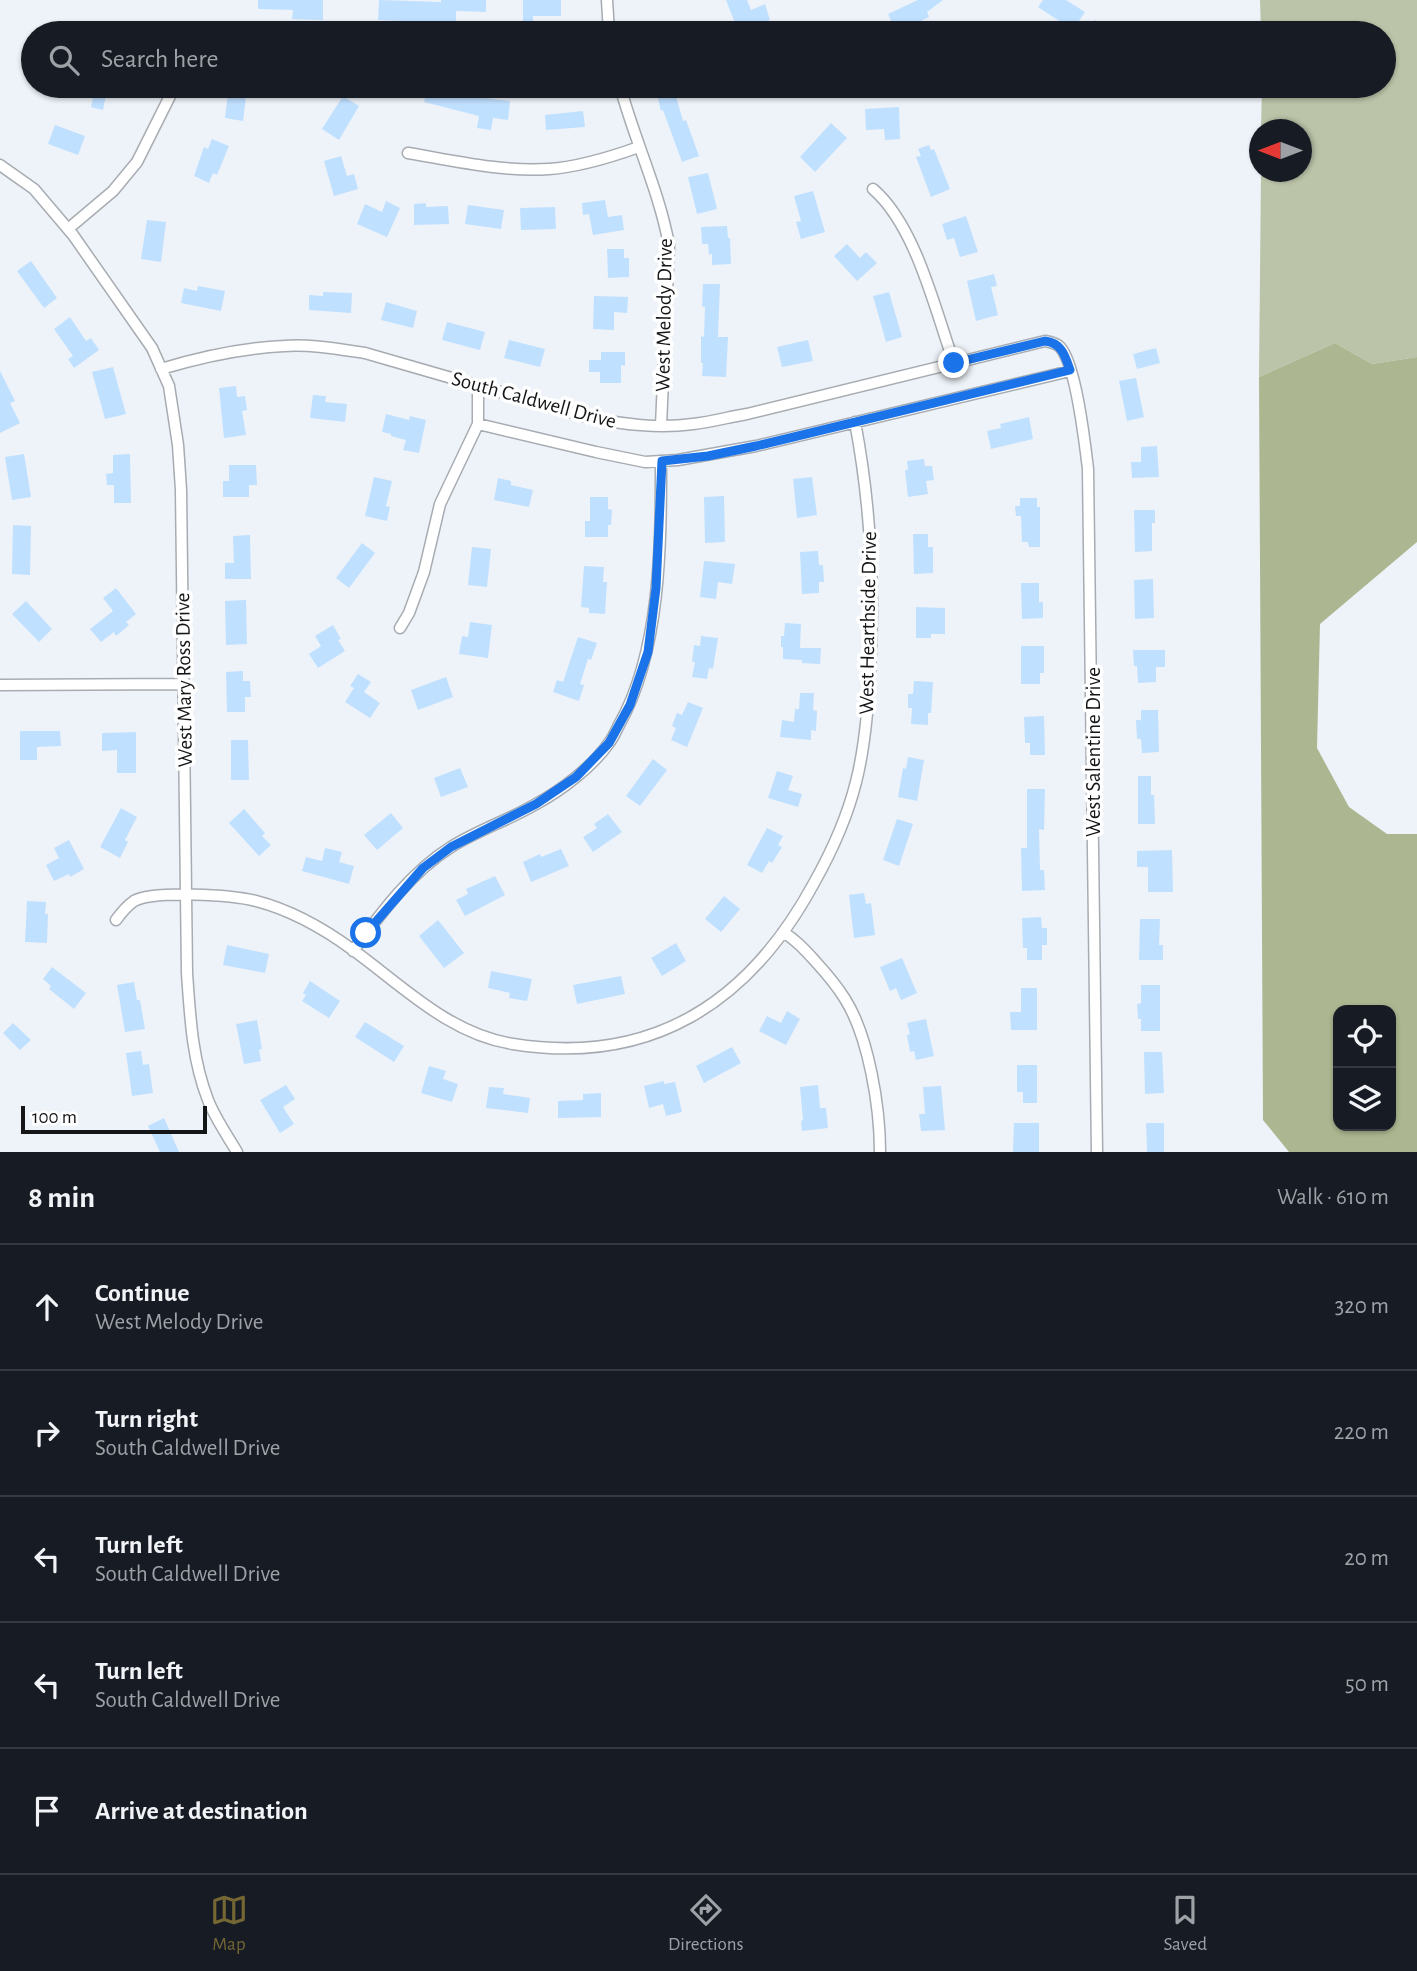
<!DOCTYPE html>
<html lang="en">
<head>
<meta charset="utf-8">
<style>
  :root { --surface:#171b24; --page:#20242c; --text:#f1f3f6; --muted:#9ea1a6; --line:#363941; --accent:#746734 }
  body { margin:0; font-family:"Alegreya Sans",sans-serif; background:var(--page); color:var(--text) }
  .controls { position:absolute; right:21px; bottom:21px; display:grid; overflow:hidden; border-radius:14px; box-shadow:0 2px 5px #0004 }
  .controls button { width:63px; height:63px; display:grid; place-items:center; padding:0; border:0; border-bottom:2px solid var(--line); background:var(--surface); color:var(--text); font:35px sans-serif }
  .compass { position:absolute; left:1249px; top:119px; width:63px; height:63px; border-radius:50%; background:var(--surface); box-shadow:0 2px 5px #0004; rotate:270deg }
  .scale { position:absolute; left:21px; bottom:18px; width:186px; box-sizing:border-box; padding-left:7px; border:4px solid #131517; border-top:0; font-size:19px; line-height:24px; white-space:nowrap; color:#131517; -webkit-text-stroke:5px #fff; paint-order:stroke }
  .stop { position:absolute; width:21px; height:21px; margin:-16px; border:5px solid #1a73e8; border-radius:50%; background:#fff }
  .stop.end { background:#1a73e8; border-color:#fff; box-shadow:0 2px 7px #0008 }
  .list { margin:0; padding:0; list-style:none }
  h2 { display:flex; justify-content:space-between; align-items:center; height:91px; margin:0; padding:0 28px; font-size:30px }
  h2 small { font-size:23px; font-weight:400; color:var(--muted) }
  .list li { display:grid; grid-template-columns:46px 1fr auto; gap:21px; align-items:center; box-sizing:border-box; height:126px; padding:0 28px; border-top:2px solid var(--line) }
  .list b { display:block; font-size:26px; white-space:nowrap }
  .list p { margin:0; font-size:23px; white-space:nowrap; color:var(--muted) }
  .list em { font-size:23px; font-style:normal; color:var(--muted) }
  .icon { flex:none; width:38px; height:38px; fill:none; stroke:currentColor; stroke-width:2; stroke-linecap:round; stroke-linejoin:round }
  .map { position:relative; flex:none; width:1417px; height:1152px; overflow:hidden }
  .search { position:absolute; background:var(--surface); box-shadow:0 2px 5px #0004; left:21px; right:21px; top:21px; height:77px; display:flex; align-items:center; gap:18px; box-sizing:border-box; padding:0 24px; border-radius:38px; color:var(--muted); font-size:26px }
  .sheet { height:721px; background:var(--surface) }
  nav { display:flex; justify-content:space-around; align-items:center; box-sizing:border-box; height:98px; border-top:2px solid var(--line); background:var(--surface); font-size:19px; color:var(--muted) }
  nav a { display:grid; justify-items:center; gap:4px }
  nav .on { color:var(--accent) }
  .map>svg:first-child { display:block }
  .green { fill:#bbc3a8 }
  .forest { fill:#acb791; fill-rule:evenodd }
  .building { fill:#c0e0ff }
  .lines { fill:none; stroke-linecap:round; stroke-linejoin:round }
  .street-casing { stroke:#a7acb2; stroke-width:13 }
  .street { stroke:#fff; stroke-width:10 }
  .route { stroke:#1a73e8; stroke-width:9 }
  .labels { text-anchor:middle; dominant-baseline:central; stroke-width:7; stroke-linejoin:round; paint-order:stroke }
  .street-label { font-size:21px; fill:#131517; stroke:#fff }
</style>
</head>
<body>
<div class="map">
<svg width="1417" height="1152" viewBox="0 0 1417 1152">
  <rect width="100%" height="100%" fill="#eef3f9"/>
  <!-- green -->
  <path class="green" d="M1260,0H1417V357L1372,364L1335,343L1259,377L1261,172H1302V130L1261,129L1262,86H1384V33H1261Z"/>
  <!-- forest -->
  <path class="forest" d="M1335,343L1372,364L1417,357V542L1320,624L1317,748L1349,807L1387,834H1417V1152H1289L1263,1120L1259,377ZM1338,1010H1391V1126H1338Z"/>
  <!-- building -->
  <path class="building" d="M258,0H323V20L292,19L293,10L258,9Z
    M379,0L441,2V0H486V12L456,11V23L378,20Z
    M523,0H561V16H533V21H523Z
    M726,0H747L751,10L765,4L770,20L738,31Z
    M918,0H943L927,12L929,17L921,21L923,27L914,31L912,25L896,32L888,14Z
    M1043,0H1066L1085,12L1073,30L1038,7Z
    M1094,20L1129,31V33H1090Z
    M81,86H116L114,97L106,95L103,110L91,107L94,93L81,91Z
    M229,86H244L243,88L247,89L243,121L225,118Z
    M429,86H449L448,90L476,97L510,101L508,120L493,118L491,130L477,128L479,116L424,102Z
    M655,86H673L683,121L686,120L699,156L682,162L663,110L661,111Z
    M343,96L359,106L339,140L322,129Z
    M899,107L900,139L885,140L884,129L866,130L865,109Z
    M583,111L585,127L546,130L545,115Z
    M831,123L847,138L815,172L800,157Z
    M55,125L85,136L78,155L48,144Z
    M212,139L229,146L217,175L213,173L209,183L194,176L204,147L208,149Z
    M929,145L931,150L934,149L950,189L931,197L916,157L921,156L918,149Z
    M341,156L347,176L354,174L358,189L334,196L324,161Z
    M708,173L717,209L697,214L688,177Z
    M813,191L825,232L801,239L796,222L801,221L794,196Z
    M605,200L608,217L622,215L624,230L593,235L589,214L583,215L582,203Z
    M386,201L400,208L387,237L357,224L365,204L382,212Z
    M426,203V207L448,206L449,224L414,225V204Z
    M468,205L504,210L501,229L465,224Z
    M555,207L556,229L521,230L520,208Z
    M966,216L978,252L960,257L954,238L947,240L942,224Z
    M147,220L166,222L161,262L141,259Z
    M727,226L728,238H730L731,264L712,265V254L709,255L708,244H702L701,227Z
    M847,244L860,258L866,252L877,263L857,281L834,256Z
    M607,249H624V258H629V277L608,278Z
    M31,261L57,298L44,308L17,271Z
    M994,274L997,286L991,287L998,315L976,321L967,281Z
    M703,284H720L718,337H728L726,377L702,376L703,363H701V336L704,337L705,307L702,306Z
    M198,286L225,291L221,311L181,303L184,288L197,291Z
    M323,292L352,293L351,313L309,310V295L323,296Z
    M889,292L902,337L886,342L873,296Z
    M594,296L628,297L627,313L614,312V330L593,329Z
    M386,302L417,311L413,328L381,320Z
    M70,317L86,341L91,338L99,350L74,368L68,359L73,356L54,329Z
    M447,322L485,332L480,350L442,340Z
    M509,340L545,349L540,367L504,358Z
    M808,340L813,361L782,367L777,347Z
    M1156,348L1160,363L1137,369L1133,354Z
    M601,352H625V366L621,365V383H600V372H589V360H601Z
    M113,367L126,414L105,419L92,372Z
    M0,371L15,401L10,403L20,423L0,433Z
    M1136,378L1144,417L1127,421L1119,381Z
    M236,386L237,397L245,396L247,410L242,411L246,435L224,438L219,388Z
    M313,395L326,396L325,402L347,404L345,422L310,418Z
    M386,414L409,420L410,416L426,420L419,453L403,450L406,440L391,436V434L382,432Z
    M1029,417L1033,439L991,449L987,431L1001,428L1000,424Z
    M1157,446L1159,477L1132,478L1131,462H1141V447Z
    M24,454L31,497L12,500L5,457Z
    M130,454L131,503H114V485H107L106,474L113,473V455Z
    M924,459L925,466H932L934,480L926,481L928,494L908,497L905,470H908L907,461Z
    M229,465H256L257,485H249V497H223V481H229Z
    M374,477L392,481L386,506L390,507L387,521L365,516Z
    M812,477L817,515L797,518L793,479Z
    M498,478L511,481V485L533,490L529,507L494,500Z
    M724,496L725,542L705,543L704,497Z
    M590,497H608V509L612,510L611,525H608V537H585V521H590Z
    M1020,498H1037V507H1040V547H1029L1028,542H1022L1021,516H1016L1015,506H1020Z
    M1134,510H1155V523H1152V551L1135,552Z
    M13,525L31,526L30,575L12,574Z
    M913,534H928V547H933V573L914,574Z
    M250,535L251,579H225V563H234L233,536Z
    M362,543L375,553L349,588L336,578Z
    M472,547L491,549L487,587L468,585Z
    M818,551L819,565H823L824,582H819V593L802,594L800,552Z
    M704,561L735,564L732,584L718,582L716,599L700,597Z
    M584,566L604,567L603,582H607L605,614L589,613V608L581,607Z
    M1153,579L1154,618L1135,619L1134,580Z
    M1021,583H1039V602H1043V618L1022,619Z
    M116,588L136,614L126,622L129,625L116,636L114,632L101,642L90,629L113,611L103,598Z
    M246,600L247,644L226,645L225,601Z
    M26,601L52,629L39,642L12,614Z
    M916,607L945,608V634H931V638H916Z
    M470,622L492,625L488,658L459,654L462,636L468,637Z
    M785,623L801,624L800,648H821L820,664L802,663V660L783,659V647H781V636H784Z
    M333,625L341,639L338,640L345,651L318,668L309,654L321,646L315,636Z
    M701,636L718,638L713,669L709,668L707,679L692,677L695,662H692L694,645L700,646Z
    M578,637L597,643L591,660L588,659L580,684L584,685L579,701L553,692L557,680L563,682Z
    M1021,646H1044V673H1040V684H1021Z
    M1133,650H1165V667H1156V682L1138,683L1137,666H1134Z
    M243,671V681H250L251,697H245V712H227L226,672Z
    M358,674L371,682L364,692L380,703L370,718L345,702L354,688L350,686Z
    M446,677L453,697L418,710L411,690Z
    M914,681L933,682L931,713H928V725L911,724L912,708H908V694H913Z
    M800,693H814L813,710L817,711L816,731L811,730V740L780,737L782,720L794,722L795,709H799Z
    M688,702L703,708L687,747L671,740L676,728L672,726L677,713L682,715Z
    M1141,710H1158L1159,752L1142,753L1141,739H1137L1136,720H1141Z
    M1044,716L1045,755H1030V743H1025L1024,717Z
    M20,731H60L61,746L37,747V760H20Z
    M136,732V773H117V750L102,751V733Z
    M231,740H248L249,780H231Z
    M908,757L924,760L917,801L898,797L903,768L906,769Z
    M653,759L667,770L640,806L626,796Z
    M460,768L468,787L441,797L434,778Z
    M777,771L793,776L788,790L802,794L798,807L768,798Z
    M1138,776H1151V795H1154L1155,824H1138Z
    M1027,789H1045L1044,830L1039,829L1040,870H1044L1045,890L1022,891L1021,848H1027Z
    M121,808L137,817L125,840L128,842L120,858L100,847Z
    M244,809L265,833L262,836L271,845L259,856L229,823Z
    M391,813L403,828L377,850L364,835Z
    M608,814L622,832L593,852L583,837L597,828L594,824Z
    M897,819L913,824L899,866L883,860Z
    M767,828L783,836L778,845L782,847L772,863L769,861L762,873L747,865Z
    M69,840L84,869L70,877L69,874L54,881L46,865L59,858L54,848Z
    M325,848L342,852L339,862L354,866L349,884L302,871L306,857L322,861Z
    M561,849L569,866L531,882L523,862L540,854L541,857Z
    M1172,850L1173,892H1148V867H1137V851Z
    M495,876L505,895L465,916L456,900L468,894L466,889Z
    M864,893L866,904L871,903L875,935L854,938L849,895Z
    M724,896L740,909L721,932L705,919Z
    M27,901L46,902L45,914H48L47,943L25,942Z
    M1041,917L1042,928H1047V945H1042V960H1027V948H1023L1022,918Z
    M1140,919H1160L1159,945H1163V960H1139Z
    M438,920L464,953L444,968L419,936Z
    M676,943L686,961L662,976L651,958Z
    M227,945L269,954L265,973L223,965Z
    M902,958L917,993L901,1000L896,988L890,991L880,967Z
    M52,967L86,993L74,1009L49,989L51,986L43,979Z
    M491,971L532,979L527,1001L509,998L510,993L488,988Z
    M621,976L625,994L577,1004L573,985Z
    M310,981L340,1001L329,1018L302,1001L306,995L303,993Z
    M134,982L137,1000H140L145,1029L125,1032L117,985Z
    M1141,985H1160V1031H1141V1019H1138L1137,1004L1141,1003Z
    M1021,988H1037V1030H1011L1010,1012H1021Z
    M787,1011L800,1019L786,1045L759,1031L767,1016L781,1023Z
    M926,1019L934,1056L916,1060L914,1051L910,1052L907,1035L910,1034L907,1023Z
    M257,1020L262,1049L259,1050L261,1061L244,1064L236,1024Z
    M365,1022L404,1046L394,1062L355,1037Z
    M13,1023L31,1040L20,1050L3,1033Z
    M732,1047L741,1063L704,1083L696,1066Z
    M141,1051L143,1065L149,1064L153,1093L132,1096L126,1053Z
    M1144,1052H1162L1164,1093L1145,1094Z
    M1017,1065H1037V1103H1023V1092H1017Z
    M429,1066L446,1071L443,1079L458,1084L452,1102L421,1093Z
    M664,1081V1084L675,1082L682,1112L666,1116L663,1104L649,1108L644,1086Z
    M286,1085L295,1099L283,1107L294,1124L280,1133L260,1100Z
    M818,1085L820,1108H826L828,1128L802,1131L801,1121L803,1120L800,1087Z
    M941,1086L945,1130L921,1131L919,1114H925L923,1087Z
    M489,1087L504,1088L503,1094L530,1098L528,1113L486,1108Z
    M601,1093V1117L558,1118V1101L583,1100V1094Z
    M164,1118L179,1152H160L148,1126Z
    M1014,1123H1039V1152H1013Z
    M1146,1123H1164V1152H1147Z"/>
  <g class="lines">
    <!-- street casing -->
    <g class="street-casing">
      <path id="street" d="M607,0L609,33
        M620,86C634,139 659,190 669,245L661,426
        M408,153C455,161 502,172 549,169C579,167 611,157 639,147
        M0,165L34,189L73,235L152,348L169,386L178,445L181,490L187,973C190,1016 192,1059 208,1100C215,1118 227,1135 237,1152
        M873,189C916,226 935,310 954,363
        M68,229L113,191L137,162L175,86
        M161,369C201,357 242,348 284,346C310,344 338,349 365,353L590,418C624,424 658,429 693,424C711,422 729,417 747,414L1045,341C1051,342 1056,343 1060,347C1076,364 1085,444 1088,469L1097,1152
        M478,424L596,452L645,462L678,460L756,446L1070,371
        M400,628L409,613L424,572L440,504L478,424V386
        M0,685L183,684
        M116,920C121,913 127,906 134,901C154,890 233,895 256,901C291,910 323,928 353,950C403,986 449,1034 513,1044C651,1066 749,1003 814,883C832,851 847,818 856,782C865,747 868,710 870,673C875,589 871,506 855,422
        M783,932C796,940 805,950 815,961C826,973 837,986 845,999C869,1037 880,1108 880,1152
        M353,951C381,913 411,872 451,847C478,830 509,820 536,804C562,790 592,767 609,743C613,738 616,731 619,725C661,651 661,544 661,461"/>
    </g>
    <!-- street -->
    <use href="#street" class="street"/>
  </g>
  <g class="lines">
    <!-- route -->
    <path class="route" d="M366,933L423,868L451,847L536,804L576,777L609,743L630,705L648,652L656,588L662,461L708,456L756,446L1070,370C1065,356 1062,343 1045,341L954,363"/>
  </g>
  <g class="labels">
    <!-- street labels -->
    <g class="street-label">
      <text transform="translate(664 315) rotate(-89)">West Melody Drive</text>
      <text transform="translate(534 400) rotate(15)">South Caldwell Drive</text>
      <text transform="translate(868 623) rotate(-89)">West Hearthside Drive</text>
      <text transform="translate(184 680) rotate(-91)">West Mary Ross Drive</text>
      <text transform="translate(1093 752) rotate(-90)">West Salentine Drive</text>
    </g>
  </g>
</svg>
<div class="controls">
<button><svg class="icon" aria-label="locate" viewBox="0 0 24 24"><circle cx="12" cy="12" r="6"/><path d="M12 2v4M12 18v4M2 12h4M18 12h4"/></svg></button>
<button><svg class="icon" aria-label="layers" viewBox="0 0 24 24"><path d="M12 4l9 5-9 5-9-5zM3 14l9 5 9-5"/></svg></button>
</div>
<svg class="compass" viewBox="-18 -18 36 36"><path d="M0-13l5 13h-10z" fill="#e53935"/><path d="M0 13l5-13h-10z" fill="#9ea1a6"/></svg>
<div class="scale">100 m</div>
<div class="stop" style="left:366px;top:933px"></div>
<div class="stop end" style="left:954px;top:363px"></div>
<div class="search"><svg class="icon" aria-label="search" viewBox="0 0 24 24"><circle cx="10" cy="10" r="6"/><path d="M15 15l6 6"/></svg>Search here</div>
</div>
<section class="sheet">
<h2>8 min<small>Walk · 610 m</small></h2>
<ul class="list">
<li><svg class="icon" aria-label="ahead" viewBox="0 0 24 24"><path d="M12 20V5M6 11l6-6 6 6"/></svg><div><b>Continue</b><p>West Melody Drive</p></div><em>320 m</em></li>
<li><svg class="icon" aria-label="right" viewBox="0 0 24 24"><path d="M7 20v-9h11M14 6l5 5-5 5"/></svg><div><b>Turn right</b><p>South Caldwell Drive</p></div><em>220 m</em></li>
<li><svg class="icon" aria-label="left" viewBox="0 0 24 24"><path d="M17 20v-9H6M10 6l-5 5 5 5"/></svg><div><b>Turn left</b><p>South Caldwell Drive</p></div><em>20 m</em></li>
<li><svg class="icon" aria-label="left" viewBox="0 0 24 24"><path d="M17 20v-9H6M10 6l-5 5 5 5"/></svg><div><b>Turn left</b><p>South Caldwell Drive</p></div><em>50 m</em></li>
<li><svg class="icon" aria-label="arrive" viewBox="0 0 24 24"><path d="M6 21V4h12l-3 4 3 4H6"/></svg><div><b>Arrive at destination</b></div></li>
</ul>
</section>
<nav>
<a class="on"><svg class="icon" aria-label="map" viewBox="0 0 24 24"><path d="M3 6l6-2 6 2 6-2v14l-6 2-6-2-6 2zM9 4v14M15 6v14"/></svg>Map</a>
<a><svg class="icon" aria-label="directions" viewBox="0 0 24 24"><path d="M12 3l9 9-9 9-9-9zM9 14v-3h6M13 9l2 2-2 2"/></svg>Directions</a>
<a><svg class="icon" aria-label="saved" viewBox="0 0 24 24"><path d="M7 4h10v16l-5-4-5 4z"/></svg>Saved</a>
</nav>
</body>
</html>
